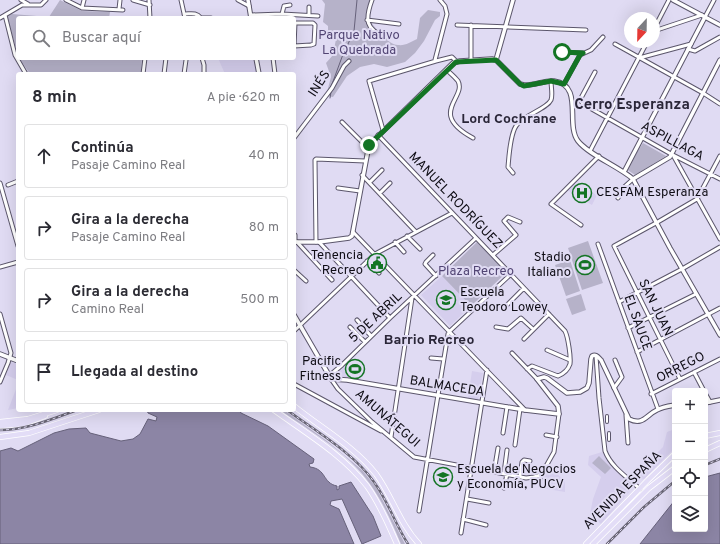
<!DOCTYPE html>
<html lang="es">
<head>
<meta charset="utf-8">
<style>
  :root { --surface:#fff; --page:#f7f7f7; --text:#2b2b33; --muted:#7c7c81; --line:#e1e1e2 }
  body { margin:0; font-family:Overpass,sans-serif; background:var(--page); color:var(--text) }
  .controls { position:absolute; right:12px; bottom:12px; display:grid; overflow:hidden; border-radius:4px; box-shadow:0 4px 16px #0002 }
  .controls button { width:36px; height:36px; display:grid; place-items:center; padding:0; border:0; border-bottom:1px solid var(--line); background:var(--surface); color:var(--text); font:20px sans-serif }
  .compass { position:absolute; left:624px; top:12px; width:36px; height:36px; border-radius:50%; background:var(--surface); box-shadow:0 4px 16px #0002; rotate:202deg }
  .stop { position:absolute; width:12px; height:12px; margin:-9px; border:3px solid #137424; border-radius:50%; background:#fff }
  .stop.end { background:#137424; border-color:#fff; box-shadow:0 1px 4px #0008 }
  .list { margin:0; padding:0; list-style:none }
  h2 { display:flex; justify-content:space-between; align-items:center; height:52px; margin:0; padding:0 16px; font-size:17px }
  h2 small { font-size:13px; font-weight:400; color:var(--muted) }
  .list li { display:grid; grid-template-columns:26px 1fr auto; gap:12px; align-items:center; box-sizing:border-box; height:64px; margin:0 8px 8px; padding:0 8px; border:1px solid var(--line); border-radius:4px }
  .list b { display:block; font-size:15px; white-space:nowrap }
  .list p { margin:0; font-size:13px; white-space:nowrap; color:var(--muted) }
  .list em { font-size:13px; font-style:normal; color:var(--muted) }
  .icon { flex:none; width:22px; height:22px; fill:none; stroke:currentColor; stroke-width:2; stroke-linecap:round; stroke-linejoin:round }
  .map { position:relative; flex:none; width:720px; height:544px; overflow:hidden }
  .search { position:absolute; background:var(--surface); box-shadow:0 4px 16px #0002; left:16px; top:16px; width:280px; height:44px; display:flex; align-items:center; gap:10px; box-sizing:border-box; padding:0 14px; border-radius:4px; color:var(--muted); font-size:15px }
  .panel { position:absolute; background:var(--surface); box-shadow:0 4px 16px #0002; left:16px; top:72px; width:280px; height:340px; border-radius:4px }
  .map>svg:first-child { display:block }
  .built { fill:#d5ceed }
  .green { fill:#b6b2c9 }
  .water { fill:#8c85a5; stroke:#66617a }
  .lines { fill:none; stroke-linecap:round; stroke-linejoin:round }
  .stream { stroke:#66617a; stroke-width:1 }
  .pedestrian-casing { stroke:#5b566b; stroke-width:4 }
  .minor-casing { stroke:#5b566b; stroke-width:5 }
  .tertiary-casing { stroke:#5b566b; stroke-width:5.5 }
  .primary-casing { stroke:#fff; stroke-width:6 }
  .pedestrian { stroke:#fff; stroke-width:2 }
  .minor { stroke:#fff; stroke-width:3 }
  .tertiary { stroke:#fff; stroke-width:3.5 }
  .primary { stroke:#e3ddf7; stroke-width:4.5 }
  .rail-casing { stroke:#696675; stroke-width:2.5 }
  .rail { stroke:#e0dbf3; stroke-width:1; stroke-dasharray:3; stroke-linecap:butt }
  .route { stroke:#137424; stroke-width:5 }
  .labels { text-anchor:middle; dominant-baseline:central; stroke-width:4; stroke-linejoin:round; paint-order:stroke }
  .park-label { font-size:13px; fill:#514473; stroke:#e0dbf3 }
  .street-label { font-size:13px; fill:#0e0c14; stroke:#e0dbf3 }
  .poi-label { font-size:13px; fill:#0e0c14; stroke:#e0dbf3; text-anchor:start }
  .neighbourhood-label { font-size:14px; font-weight:bold; fill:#2a2638; stroke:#e0dbf3 }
  .quarter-label { font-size:15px; font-weight:bold; fill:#2a2638; stroke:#e0dbf3 }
</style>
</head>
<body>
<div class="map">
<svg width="720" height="544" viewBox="0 0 720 544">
  <rect width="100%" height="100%" fill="#e0dbf3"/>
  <!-- built -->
  <path class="built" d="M218,58H255L257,74H225Z
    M574,183L597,195L592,205L567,190Z
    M442,276L471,306L450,326L421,295Z
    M349,359L352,360L349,363L355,369H357L362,373L360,383L336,378L332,375Z
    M11,362L18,364V380L6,375Z
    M472,371L483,373L478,400L468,398Z
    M18,384V408L8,410Z
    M675,429V448L644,479L637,480L633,477L663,447L667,432Z
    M602,452L608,463L630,485V491L601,524L590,514L593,499L601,477L588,465L589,456Z
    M441,469L449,470L446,485L438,484Z
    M546,472L557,474L565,481V492L542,488L543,477Z"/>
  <!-- green -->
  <path class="green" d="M60,0L82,11L110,12L109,18H18V56L7,16L12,14L49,17Z
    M322,0H370L367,8V18C374,26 388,45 398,45C405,46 411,42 417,39L420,18L428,10L440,12V16L435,20L424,41L415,53L405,62L387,67L374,64L360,67L347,76L333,97L326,96L331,77L326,63L333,55L336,39L328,35V26L323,22L325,4Z
    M19,58H142L141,74H30Z
    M643,143L666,156L635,175L626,169Z
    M588,241L603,283L582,290L568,248Z
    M477,242L507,272L471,306L442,276Z
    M570,260L580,291L566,296L555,265Z
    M581,294L586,310L572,315L566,299Z
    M280,410H284L327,441L362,470L376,487L405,544H401C392,523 383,502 370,484C348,452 311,432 280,410Z
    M599,456L611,468L605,474L592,463Z"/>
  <!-- water -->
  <path class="water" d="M147,410H239L241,413L268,426L314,459L313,463L309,464L310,467C327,469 322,483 337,486V490L339,489V486L351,482L373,516L381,536L362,544L342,499L331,501L330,505L339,509L354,544H0V451L11,448L18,451L54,433L69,429L86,428L90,433L121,441L133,439L140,434L148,419L156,421L157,417L148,413Z
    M720,473V544H640L675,500V529H705V477Z"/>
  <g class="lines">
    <!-- stream -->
    <path class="stream" d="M331,87L342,57L354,31L357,0
      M330,98L331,92
      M17,161L18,151"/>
    <!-- pedestrian casing -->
    <g class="pedestrian-casing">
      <path id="pedestrian" d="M607,416V422
        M609,433V440"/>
    </g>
    <!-- minor casing -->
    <g class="minor-casing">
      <path id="minor" d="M21,0L28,4
        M66,0L82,8L123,10
        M133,0L150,5
        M149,0L150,18
        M181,0L185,18
        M238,0L249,6
        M372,0C365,19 365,30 386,37
        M440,0L445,6L447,14L435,60L436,61L452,57L457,62
        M82,8L84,0
        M119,9L120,0
        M184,14C191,14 196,12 201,18H211
        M282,14L284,6L290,5
        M5,15L15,55L26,74
        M251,15L282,14L318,16
        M309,15V7
        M705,17L714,0
        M0,18L22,5H41L46,0
        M367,20L399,24
        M294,23H313L315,25L314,44L311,45L294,46
        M457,25L586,30
        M654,29L669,0
        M654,31L702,15
        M615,44L703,93L720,104
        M294,46L295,23
        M688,49L695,51L720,37
        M562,52L583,53
        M202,58L204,65V74
        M273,58L275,74
        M639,58L691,44
        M471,60V25
        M447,70C450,73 455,77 458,81C467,98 427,113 473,138
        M595,72L581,98V101L583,104L671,154L720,179
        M143,74L145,58
        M164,74L166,58
        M184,74L186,60
        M564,84L580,55L591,50L603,37
        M342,122L368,148
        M383,130L369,81L436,61
        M378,135L565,331C568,337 571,357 570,364C568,370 563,374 558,376L532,366L527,369
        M294,138L332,88L344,66L349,61
        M590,151L647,42
        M673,155L720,239
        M513,173L508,167C509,156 510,135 516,126C523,115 547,109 551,100C553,95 551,87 551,81
        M362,175L416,232
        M370,182L382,170
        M0,183L18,246
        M8,185L18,181
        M338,188L360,191
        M380,193L390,183
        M618,198L623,188L633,179
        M581,225L551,204L599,156
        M353,232L525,410
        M407,236L420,249
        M295,242V235
        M297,242L332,280
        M316,242L315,160L316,159L365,161
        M319,242L390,318
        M395,242L404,252
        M598,244L658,409
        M433,255L426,262L425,264L436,276
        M493,255L516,235L504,221L508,217L520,222
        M367,261L379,273
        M0,267L18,262
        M294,270L306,281
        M619,302L682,269L720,247
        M506,306L524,288
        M0,314L11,353L8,363L0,382
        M357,320L371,336
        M350,327L365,342
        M496,327L508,329L521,318L533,329
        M628,328L696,294
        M294,331L375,254L452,213
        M524,339L549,314
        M547,350L570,360
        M637,352L720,308
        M512,353L537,379
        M596,356L599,398L605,451C611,467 627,477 640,489
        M431,358L443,359
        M694,372L704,391
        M329,376L342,365L390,318L476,238
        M331,379L338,389L372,422L414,457L526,478L534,477L541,475L554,452L559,414
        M680,379L614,246L656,223L697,199L720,156
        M294,384L381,431
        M614,388L622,377L615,360
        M705,393L710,402
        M651,394L720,359
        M626,415L628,443
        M503,433L507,407
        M546,435L557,437
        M391,437L412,298
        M515,445L520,409
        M494,472L498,448
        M504,473L507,450
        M520,476L522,462L524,460L530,461
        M534,477L536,482L539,483L541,475
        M504,488L507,474
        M467,499L489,503
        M419,511L448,334L450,331L511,274
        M463,519L486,525
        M461,533L487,370"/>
    </g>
    <!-- tertiary casing -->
    <g class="tertiary-casing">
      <path id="tertiary" d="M248,0L251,18
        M673,0L720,25
        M256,58L259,74
        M496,60L513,0
        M624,172L705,17
        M633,179L670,157L720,60
        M294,242H319L349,238L352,236L369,145L453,63L460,61L492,59L496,60L520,84L524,85C534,86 544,80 554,81C584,85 565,124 578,141C589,155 618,166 633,179L670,248L720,335
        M294,315L330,377
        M0,354L18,361
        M331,379L347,380L525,410L559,414L558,406L537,379L544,377L547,378L567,393L580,392L587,388L589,383L591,359L592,356C596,354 598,357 601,360L629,419C643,426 646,415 657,410C662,407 669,406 675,405
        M705,403L720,400"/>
    </g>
    <!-- primary casing -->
    <g class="primary-casing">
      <path id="primary" d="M294,406C321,428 354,446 376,474C392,496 400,524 419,544
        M274,410C306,433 343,455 367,486C380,504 388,524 397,544
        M0,422L28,419L57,410
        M0,426L24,424L45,416
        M705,436L720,433
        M0,437L29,433L99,410
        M705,450L720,443
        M586,544L648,480L675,454
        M593,544L649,488L675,468"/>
    </g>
    <!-- pedestrian -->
    <use href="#pedestrian" class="pedestrian"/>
    <!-- minor -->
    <use href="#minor" class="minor"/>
    <!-- tertiary -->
    <use href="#tertiary" class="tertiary"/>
    <!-- primary -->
    <use href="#primary" class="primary"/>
    <!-- rail casing -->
    <g class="rail-casing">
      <path id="rail" d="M287,410C314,430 355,454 374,482C388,501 395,524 408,544
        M0,430C27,430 52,419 77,410
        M705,465L720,459
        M607,544L644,507L675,481"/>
    </g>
    <!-- rail -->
    <use href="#rail" class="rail"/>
  </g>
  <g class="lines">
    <!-- route -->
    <path class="route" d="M369,145L456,62L496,60L520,84L524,86L551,81L564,84L580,55L583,53L562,52"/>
  </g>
  <!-- icons -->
  <defs>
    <g id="hospital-ring" transform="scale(1)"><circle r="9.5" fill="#e0dbf3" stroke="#137424" stroke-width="1.5"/><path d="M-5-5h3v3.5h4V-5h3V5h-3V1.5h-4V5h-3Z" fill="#137424"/></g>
    <g id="civic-ring" transform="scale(1)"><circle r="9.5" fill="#e0dbf3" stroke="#137424" stroke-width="1.5"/><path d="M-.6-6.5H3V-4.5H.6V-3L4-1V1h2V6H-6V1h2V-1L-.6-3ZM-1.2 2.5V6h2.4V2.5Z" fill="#137424"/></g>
    <g id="stadium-ring" transform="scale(1)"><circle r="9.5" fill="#e0dbf3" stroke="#137424" stroke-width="1.5"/><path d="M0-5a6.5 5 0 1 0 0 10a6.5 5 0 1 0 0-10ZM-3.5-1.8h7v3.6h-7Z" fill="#137424"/></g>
    <g id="school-ring" transform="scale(1)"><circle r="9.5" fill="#e0dbf3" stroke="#137424" stroke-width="1.5"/><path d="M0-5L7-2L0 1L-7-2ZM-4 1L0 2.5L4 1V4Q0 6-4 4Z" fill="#137424"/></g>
    <g id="university-ring" transform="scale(1)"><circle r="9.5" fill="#e0dbf3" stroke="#137424" stroke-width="1.5"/><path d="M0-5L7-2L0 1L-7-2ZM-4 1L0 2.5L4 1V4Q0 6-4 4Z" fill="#137424"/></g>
  </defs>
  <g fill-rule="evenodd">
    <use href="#hospital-ring" x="582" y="193"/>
    <use href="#civic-ring" x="377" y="263"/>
    <use href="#stadium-ring" x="585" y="265"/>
    <use href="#school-ring" x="446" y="300"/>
    <use href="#stadium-ring" x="355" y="369"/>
    <use href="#university-ring" x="443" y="477"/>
  </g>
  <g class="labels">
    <!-- park labels -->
    <g class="park-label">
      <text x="359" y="36">Parque Nativo<tspan x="359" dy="15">La Quebrada</tspan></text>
      <text x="476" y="272">Plaza Recreo</text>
    </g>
    <!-- street labels -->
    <g class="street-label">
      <text transform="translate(320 84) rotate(-57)">INÉS</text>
      <text transform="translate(672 142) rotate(28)">ASPILLAGA</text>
      <text transform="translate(455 201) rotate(46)">MANUEL RODRÍGUEZ</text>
      <text transform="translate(655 308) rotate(64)">SAN JUAN</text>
      <text transform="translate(376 318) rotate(-43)">5 DE ABRIL</text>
      <text transform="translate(637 323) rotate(70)">EL SAUCE</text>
      <text transform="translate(681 368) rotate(-27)">ORREGO</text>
      <text transform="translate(447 387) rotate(9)">BALMACEDA</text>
      <text transform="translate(387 419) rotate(41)">AMUNÁTEGUI</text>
      <text transform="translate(623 491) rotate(-45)">AVENIDA ESPAÑA</text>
    </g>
    <!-- poi labels -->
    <g class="poi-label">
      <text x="596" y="193">CESFAM Esperanza</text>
      <text x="363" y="256" text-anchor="end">Tenencia<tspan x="363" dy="15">Recreo</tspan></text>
      <text x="571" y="258" text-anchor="end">Stadio<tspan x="571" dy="15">Italiano</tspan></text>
      <text x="460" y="293">Escuela<tspan x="460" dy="15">Teodoro Lowey</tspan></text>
      <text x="341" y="362" text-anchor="end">Pacific<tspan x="341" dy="15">Fitness</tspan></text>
      <text x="457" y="470">Escuela de Negocios<tspan x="457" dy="15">y Economía, PUCV</tspan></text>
    </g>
    <!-- neighbourhood labels -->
    <g class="neighbourhood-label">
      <text x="509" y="119">Lord Cochrane</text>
      <text x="429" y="340">Barrio Recreo</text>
    </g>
    <!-- quarter labels -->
    <g class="quarter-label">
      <text x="632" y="105">Cerro Esperanza</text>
    </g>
  </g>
</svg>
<div class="controls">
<button>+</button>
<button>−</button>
<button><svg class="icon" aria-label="locate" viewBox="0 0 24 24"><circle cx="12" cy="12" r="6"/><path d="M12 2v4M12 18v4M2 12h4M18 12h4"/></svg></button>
<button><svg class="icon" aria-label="layers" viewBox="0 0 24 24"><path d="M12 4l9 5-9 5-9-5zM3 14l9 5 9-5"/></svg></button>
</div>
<svg class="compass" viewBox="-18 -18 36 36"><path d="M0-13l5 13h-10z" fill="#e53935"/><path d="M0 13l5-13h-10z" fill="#7c7c81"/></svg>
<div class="stop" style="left:562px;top:52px"></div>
<div class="stop end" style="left:369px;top:145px"></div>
<div class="search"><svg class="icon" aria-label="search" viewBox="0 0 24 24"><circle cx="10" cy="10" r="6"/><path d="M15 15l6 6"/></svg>Buscar aquí</div>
<section class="panel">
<h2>8 min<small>A pie · 620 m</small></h2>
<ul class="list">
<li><svg class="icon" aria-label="ahead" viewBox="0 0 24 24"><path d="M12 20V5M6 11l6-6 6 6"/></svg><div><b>Continúa</b><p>Pasaje Camino Real</p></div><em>40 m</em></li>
<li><svg class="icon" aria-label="right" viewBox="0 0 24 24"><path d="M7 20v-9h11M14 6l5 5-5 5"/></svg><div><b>Gira a la derecha</b><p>Pasaje Camino Real</p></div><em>80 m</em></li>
<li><svg class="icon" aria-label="right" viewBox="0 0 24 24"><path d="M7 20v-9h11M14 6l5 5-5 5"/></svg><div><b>Gira a la derecha</b><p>Camino Real</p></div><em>500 m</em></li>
<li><svg class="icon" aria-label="arrive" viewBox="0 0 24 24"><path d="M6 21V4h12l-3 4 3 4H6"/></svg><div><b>Llegada al destino</b></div></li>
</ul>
</section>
</div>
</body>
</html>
